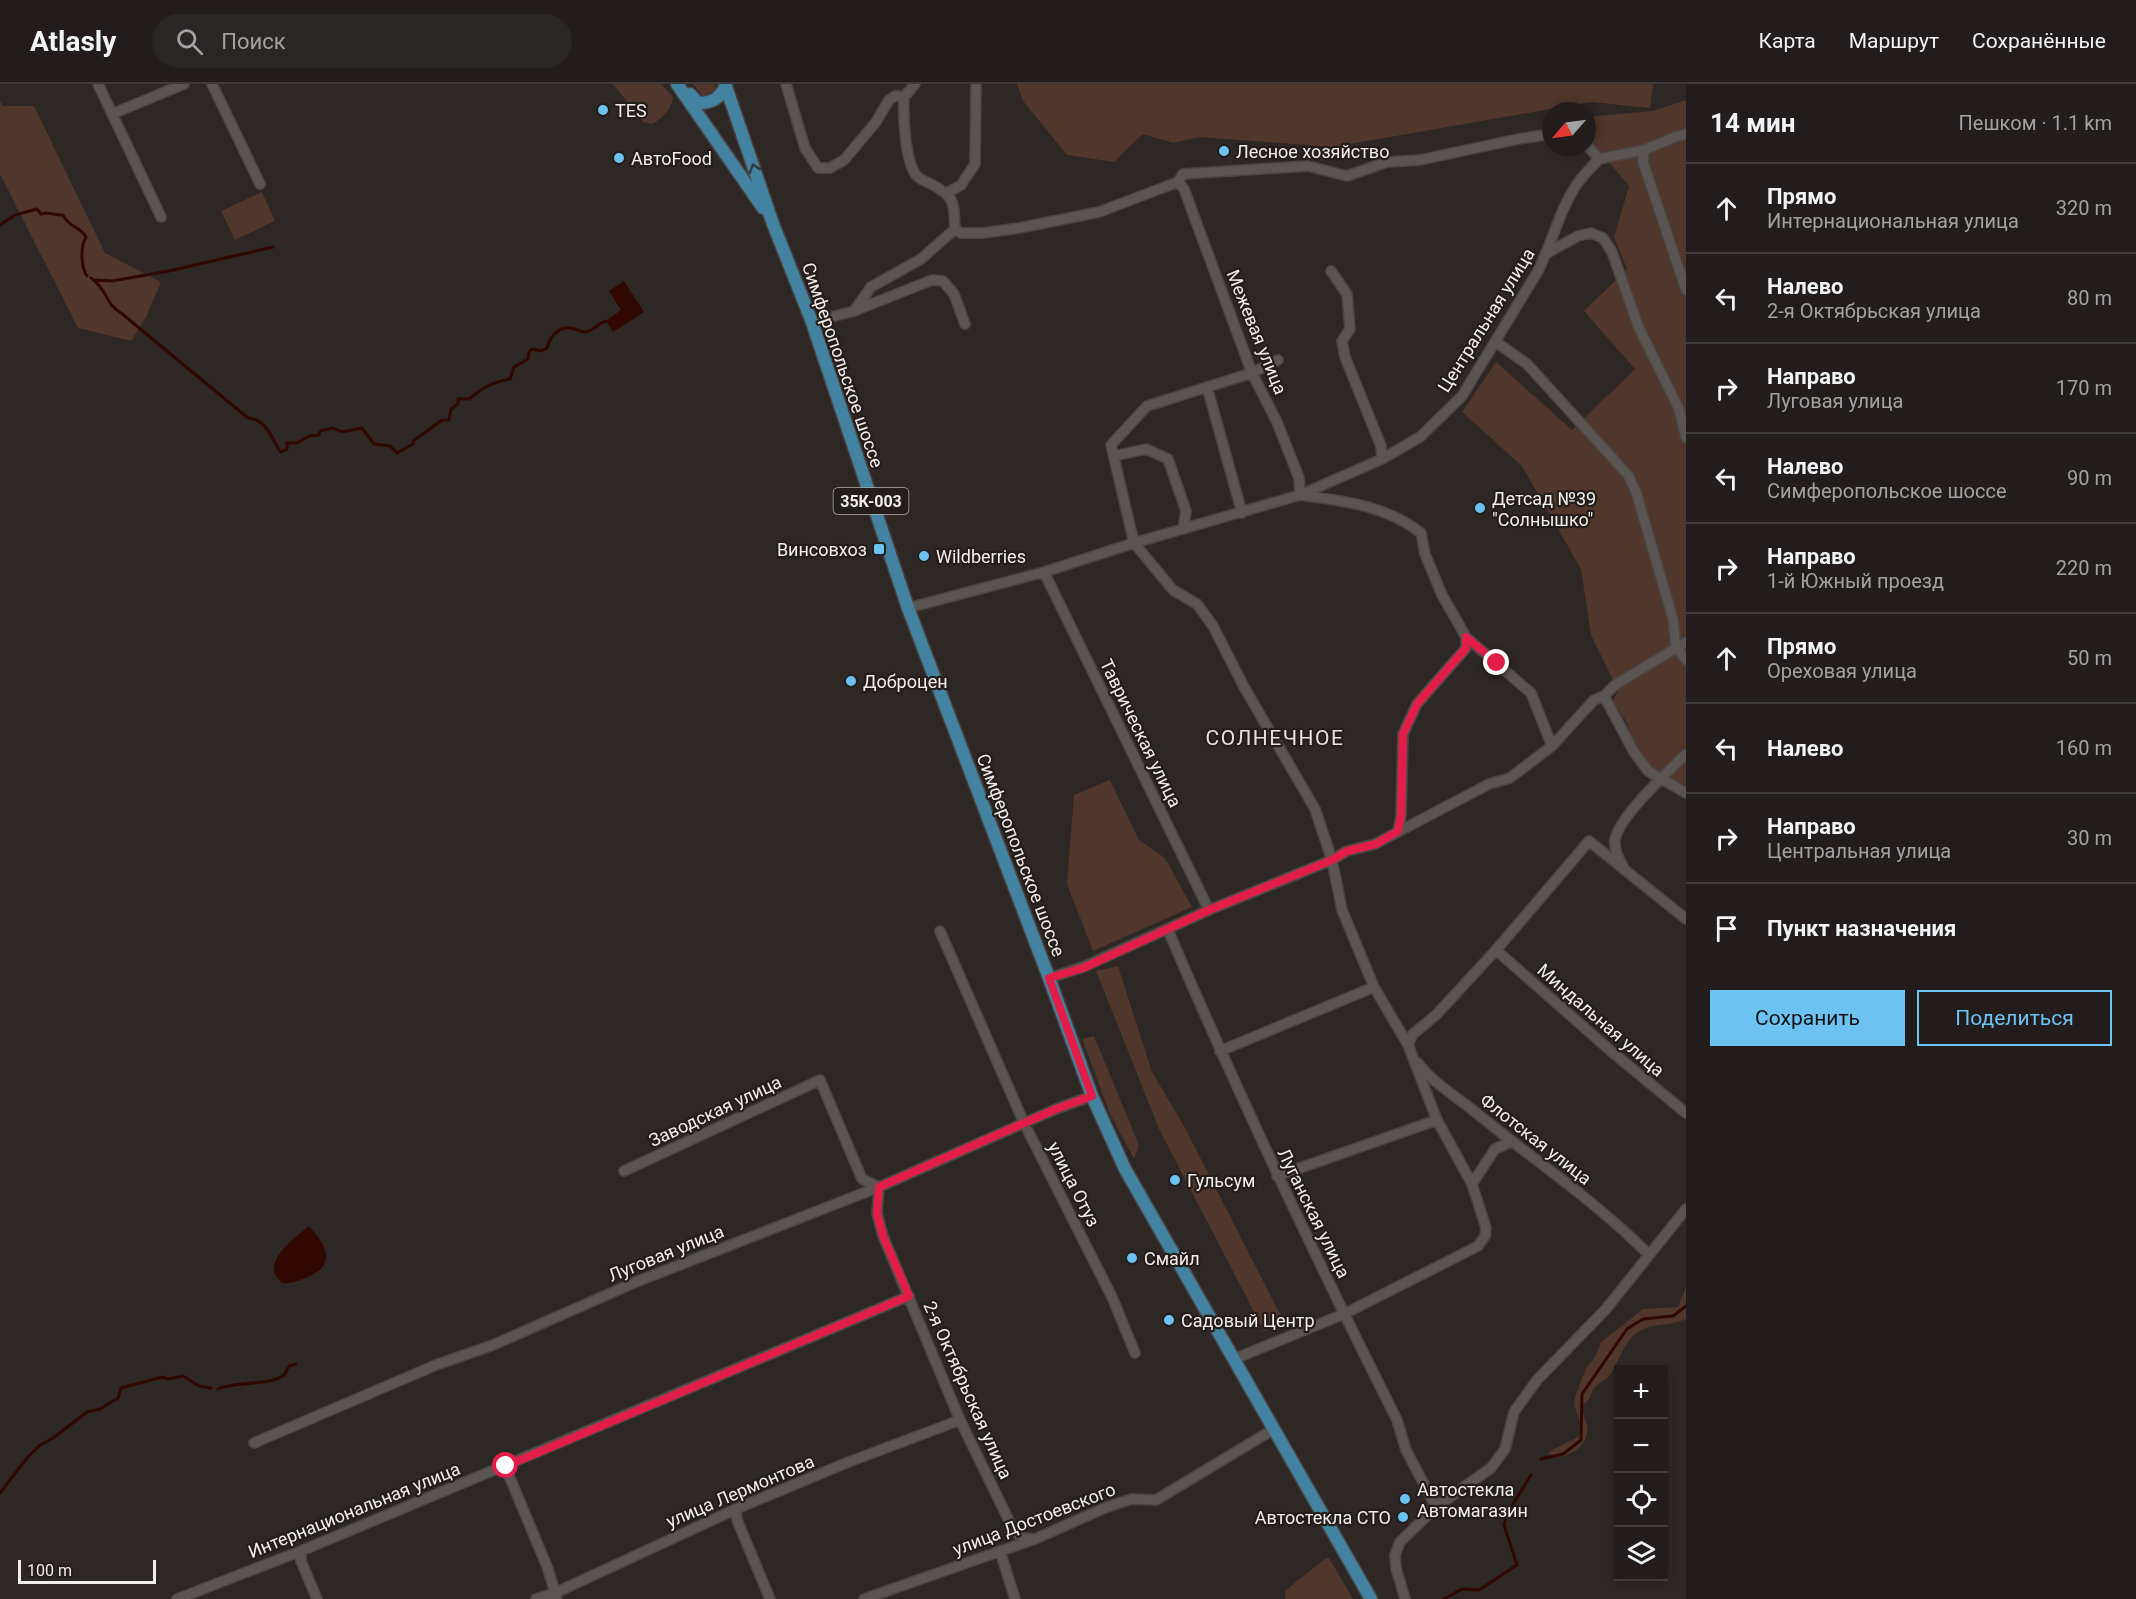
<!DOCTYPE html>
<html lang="ru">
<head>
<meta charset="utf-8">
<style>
  :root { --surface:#221d1c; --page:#2a2625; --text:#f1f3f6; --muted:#a2a2a3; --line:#3f3b3b; --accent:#6cc3f2 }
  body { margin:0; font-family:Roboto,sans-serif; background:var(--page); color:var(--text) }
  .controls { position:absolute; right:18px; bottom:18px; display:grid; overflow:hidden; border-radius:0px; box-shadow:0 3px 9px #0003 }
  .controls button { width:54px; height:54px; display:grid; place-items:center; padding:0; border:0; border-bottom:2px solid var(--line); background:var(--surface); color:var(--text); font:30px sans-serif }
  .compass { position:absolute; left:1542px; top:18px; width:54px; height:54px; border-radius:50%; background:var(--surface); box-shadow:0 3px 9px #0003; rotate:242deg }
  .scale { position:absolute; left:18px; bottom:15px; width:138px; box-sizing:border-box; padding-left:6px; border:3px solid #f1eeec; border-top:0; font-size:16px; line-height:21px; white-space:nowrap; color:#f1eeec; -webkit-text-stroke:4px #231e1c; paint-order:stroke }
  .stop { position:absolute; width:18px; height:18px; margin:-14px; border:4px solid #e11d48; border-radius:50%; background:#fff }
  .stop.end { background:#e11d48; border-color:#fff; box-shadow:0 2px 6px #0008 }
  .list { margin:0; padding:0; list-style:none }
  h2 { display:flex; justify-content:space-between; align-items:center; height:78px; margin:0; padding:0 24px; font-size:26px }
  h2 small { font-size:20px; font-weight:400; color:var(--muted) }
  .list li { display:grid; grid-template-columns:39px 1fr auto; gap:18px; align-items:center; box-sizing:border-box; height:90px; padding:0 24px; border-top:2px solid var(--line) }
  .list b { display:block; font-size:22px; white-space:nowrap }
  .list p { margin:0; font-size:20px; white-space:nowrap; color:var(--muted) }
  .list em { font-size:20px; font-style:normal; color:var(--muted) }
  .actions { display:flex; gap:12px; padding:18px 24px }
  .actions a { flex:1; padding:14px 0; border:2px solid var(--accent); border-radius:0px; text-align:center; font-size:21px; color:var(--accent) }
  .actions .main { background:var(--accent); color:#111 }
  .icon { flex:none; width:33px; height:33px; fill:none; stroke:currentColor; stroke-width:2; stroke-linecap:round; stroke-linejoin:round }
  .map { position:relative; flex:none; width:1686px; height:1515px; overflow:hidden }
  header { display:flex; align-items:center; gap:36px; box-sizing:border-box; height:84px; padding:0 30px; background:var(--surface); border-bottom:2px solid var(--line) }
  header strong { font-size:28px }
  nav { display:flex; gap:33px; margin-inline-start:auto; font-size:21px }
  .search { width:420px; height:54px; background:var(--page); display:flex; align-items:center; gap:15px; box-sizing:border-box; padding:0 21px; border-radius:33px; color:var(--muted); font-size:22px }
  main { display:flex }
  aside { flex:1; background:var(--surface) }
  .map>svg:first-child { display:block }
  .green { fill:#50362b }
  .water { fill:#300800 }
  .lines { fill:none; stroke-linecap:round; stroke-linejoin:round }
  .stream { stroke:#300800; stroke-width:3 }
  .minor-casing { stroke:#4a4543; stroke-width:12 }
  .major-casing { stroke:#4a4543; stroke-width:15 }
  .minor { stroke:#5a5452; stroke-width:9 }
  .major { stroke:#4382a0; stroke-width:12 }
  .oneway { stroke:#2d3c44 }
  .route { stroke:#e11d48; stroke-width:8 }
  .poi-dot { fill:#6cc3f2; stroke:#231e1c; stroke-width:2 }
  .labels { text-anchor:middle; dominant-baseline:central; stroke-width:4.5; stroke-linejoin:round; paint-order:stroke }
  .shield { fill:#231e1c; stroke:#b3b0ae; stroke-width:1.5 }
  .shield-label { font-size:16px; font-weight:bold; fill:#f1eeec }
  .poi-label { font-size:18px; fill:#f1eeec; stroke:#231e1c; text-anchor:start }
  .street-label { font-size:18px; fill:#f1eeec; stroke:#231e1c }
  .quarter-label { font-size:21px; letter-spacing:1.5px; fill:#e8e1de; stroke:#231e1c }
</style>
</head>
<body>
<header>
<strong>Atlasly</strong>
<div class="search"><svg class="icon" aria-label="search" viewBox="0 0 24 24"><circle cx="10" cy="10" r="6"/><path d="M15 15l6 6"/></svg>Поиск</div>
<nav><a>Карта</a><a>Маршрут</a><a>Сохранённые</a></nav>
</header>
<main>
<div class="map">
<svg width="1686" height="1515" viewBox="0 0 1686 1515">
  <rect width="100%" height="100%" fill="#2d2725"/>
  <!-- green -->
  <path class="green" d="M613,0H661L673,13C671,26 663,34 652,40L643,38Z
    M693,0H714L716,6L703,12Z
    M1017,0H1653L1650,24L1591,18L1333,63L1200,53L1173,59L1143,50L1114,78L1067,71L1023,17Z
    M1686,16V704L1658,689L1638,669L1626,637L1613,618L1618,606L1591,551L1581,485L1522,382L1462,328L1496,278L1572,346L1635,285L1584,227L1627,185L1614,153L1629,102L1588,54L1587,33L1653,27Z
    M0,17L3,22H34L105,169L161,198L146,233L131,257L78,244L0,90Z
    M262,108L275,137L235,156L221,127Z
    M1110,696L1139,756L1165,774L1192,823L1093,867L1067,800L1074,711Z
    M1118,882L1152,988L1184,1042L1284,1238L1264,1247L1159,1045L1096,887Z
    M1094,952L1139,1061L1134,1075L1110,1030L1082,955Z
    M1686,1203V1235C1669,1243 1647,1238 1633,1252C1622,1263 1618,1280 1609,1292C1605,1297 1598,1299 1594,1304C1589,1313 1592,1316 1581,1322C1582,1329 1586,1335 1587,1342C1590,1363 1567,1374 1550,1374L1549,1368L1579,1352L1582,1343L1574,1321L1575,1313L1586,1284L1595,1273L1601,1258L1643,1225L1678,1223Z
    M1326,1474H1329L1353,1515H1285L1286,1506Z"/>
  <!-- water -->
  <path class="water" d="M624,197L644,228L613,248L606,237L621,226L609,207Z
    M309,1142C324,1159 338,1179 310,1192C301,1196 292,1200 282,1199C258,1179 295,1154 309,1142Z"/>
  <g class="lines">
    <!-- stream -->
    <path class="stream" d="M0,141L15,131L37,125L41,130C49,127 55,132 63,131C68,143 81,143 86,153C80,163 81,183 87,192
      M91,194C109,207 104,219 121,229L248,334C265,335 272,353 279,366L281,368L287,365V359H297L309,352L319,351L320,347L333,344L342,348L362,344L374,360L390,362L397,369L413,360V357L416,355L442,336H449L451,325L458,320V315H469C484,303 490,299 510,295L514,283L528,275L529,268L532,265L541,267L547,264C550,253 558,242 571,244C576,245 581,248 585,248C593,248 598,239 606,237
      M94,196L112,197L169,187L273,163
      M218,1305C234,1297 271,1302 284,1291C286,1289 287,1285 289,1282L296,1280
      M1541,1375L1563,1370L1581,1356L1582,1310L1627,1245L1643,1235L1673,1232L1686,1222
      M0,1409L26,1375L39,1362L53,1354L87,1328L100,1325L118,1314L121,1304L162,1293L168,1295L183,1292L199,1302L211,1304
      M1444,1515L1462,1505L1479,1506L1517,1481L1504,1441L1508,1428L1531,1391"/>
    <!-- minor casing -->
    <g class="minor-casing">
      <path id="minor" d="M98,0L161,133
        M212,0L260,100
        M786,0L805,64L818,84H830L844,76L876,38L889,16L895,12L904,13C903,31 905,77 916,91C919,95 926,98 931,100C957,114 953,118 955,145
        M904,13L915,0
        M112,30L184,0
        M1587,61L1599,75
        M1644,66L1643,78L1686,206
        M1599,75L1644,66L1675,53L1686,50
        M1178,98L1184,105L1252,289L1277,338L1299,394L1300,411C1344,417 1385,421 1421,449L1425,470L1442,511L1466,553L1531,609L1552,662
        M947,109L961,101L975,80L976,0
        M1547,169L1578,152L1591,149L1603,154L1612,168L1639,244L1679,325L1686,354
        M1331,187L1347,210L1350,245L1342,257L1345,273L1381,362L1382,375
        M854,227L932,196L943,197L954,210L965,240
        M812,238L854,227L871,203L921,175L955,145L961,149H983L1019,144L1099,128L1178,98L1183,90L1308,82L1347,92L1387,78L1420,76L1518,55L1551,50
        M1496,258L1527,280L1628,391L1636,408L1673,535L1676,563L1686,576
        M1207,303L1242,429
        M1114,372L1146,365L1168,375L1186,427L1183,445
        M1044,488L1209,826
        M908,524L1044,488L1134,459L1300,411L1382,375L1420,353L1462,312L1538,187C1552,159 1559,127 1577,100C1583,91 1592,83 1599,75
        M1604,612L1634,668L1648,687L1686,709
        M1398,747L1401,732L1403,650L1417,620L1466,564V553
        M1623,782C1618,774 1614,765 1615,756C1619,732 1668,688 1686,670
        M1168,846C1239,1012 1316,1175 1397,1336L1406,1366L1436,1423
        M940,847L1024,1039L1112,1213L1135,1269
        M1496,866L1612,968L1686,1029
        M1049,894L1083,883L1209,826L1332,776L1347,767L1375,760L1489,700L1510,694L1552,662L1594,616L1604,612L1615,601L1686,558
        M1410,965L1408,961L1413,950L1436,931L1496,866L1589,757L1686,835
        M1220,967L1374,903
        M1418,979C1428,995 1458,1014 1474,1027C1532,1075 1596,1117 1649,1171
        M624,1087L820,996L862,1095L879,1103L877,1129L883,1152L960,1336L1014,1447L1023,1454L1035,1455
        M1277,1092L1437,1036
        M1472,1100L1495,1065L1511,1058
        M1234,1275L1344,1230L1478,1162L1485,1152L1486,1144L1472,1100L1437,1036L1408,961L1374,903L1342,826L1332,776L1315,725L1244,603L1213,542L1197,520L1173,506L1134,459L1111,361L1147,322L1252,289L1278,276
        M254,1359L436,1281L493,1261L636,1198L879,1103L1056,1025L1092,1012
        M505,1382L548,1485L557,1515
        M736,1425L737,1436L770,1515
        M301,1467V1477L317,1515
        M1000,1467L1015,1515
        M177,1515L301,1467L909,1212
        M536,1515L555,1509L736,1425L846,1379L960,1336
        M864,1515L1035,1455L1107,1423L1132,1415L1156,1416L1274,1345
        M1405,1515L1396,1484L1395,1471L1400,1458L1436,1423L1491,1384L1505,1365L1514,1328L1537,1296L1606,1225L1686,1125"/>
    </g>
    <!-- major casing -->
    <g class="major-casing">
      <path id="major" d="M677,0L763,124
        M725,0L773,140L812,238L908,524L1049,894L1092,1012L1125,1085L1371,1515
        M690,10L698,19C712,19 719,15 726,2"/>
    </g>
    <!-- minor -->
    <use href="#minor" class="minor"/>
    <!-- major -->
    <use href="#major" class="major"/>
  </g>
  <!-- one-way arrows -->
  <defs><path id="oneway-chevron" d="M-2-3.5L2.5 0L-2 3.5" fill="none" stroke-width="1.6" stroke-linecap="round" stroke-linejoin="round" transform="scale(1.5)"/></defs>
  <use class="oneway" href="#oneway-chevron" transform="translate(754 84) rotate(-109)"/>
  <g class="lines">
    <!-- route -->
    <path class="route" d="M506,1382L909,1212L883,1152L877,1129L879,1103L1056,1025L1092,1012L1049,894L1083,884L1209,826L1332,776L1347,767L1376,760L1398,747L1401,732L1403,650L1417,620L1466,564V553L1497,579"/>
  </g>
  <!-- markers -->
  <g class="poi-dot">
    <circle cx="603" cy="26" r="6"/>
    <circle cx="1224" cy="67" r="6"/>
    <circle cx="619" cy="74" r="6"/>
    <circle cx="1480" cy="424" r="6"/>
    <rect x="873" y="459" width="12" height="12" rx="3"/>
    <circle cx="924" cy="472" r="6"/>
    <circle cx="851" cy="597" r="6"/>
    <circle cx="1175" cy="1096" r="6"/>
    <circle cx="1132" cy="1174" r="6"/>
    <circle cx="1169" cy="1236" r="6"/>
    <circle cx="1405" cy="1415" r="6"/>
    <circle cx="1403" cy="1433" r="6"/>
  </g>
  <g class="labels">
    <!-- shield labels -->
    <rect class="shield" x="833.5" y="404" width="75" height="26" rx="4.5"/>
    <g class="shield-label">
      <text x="871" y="417">35К-003</text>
    </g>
    <!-- poi labels -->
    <g class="poi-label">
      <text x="615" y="26">TES</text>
      <text x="1236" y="67">Лесное хозяйство</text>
      <text x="631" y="74">АвтоFood</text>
      <text x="1492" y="414">Детсад №39<tspan x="1492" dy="21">"Солнышко"</tspan></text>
      <text x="867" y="465" text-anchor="end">Винсовхоз</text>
      <text x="936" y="472">Wildberries</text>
      <text x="863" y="597">Доброцен</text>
      <text x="1187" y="1096">Гульсум</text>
      <text x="1144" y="1174">Смайл</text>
      <text x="1181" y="1236">Садовый Центр</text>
      <text x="1417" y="1405">Автостекла<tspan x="1417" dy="21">Автомагазин</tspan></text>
      <text x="1391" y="1433" text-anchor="end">Автостекла СТО</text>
    </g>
    <!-- street labels -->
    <g class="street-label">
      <text transform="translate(1486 236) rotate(-58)">Центральная улица</text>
      <text transform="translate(1257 248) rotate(68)">Межевая улица</text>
      <text transform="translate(843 281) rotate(71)">Симферопольское шоссе</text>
      <text transform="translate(1141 649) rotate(64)">Таврическая улица</text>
      <text transform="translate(1021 771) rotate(69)">Симферопольское шоссе</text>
      <text transform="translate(1601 936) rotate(41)">Миндальная улица</text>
      <text transform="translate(715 1027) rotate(-25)">Заводская улица</text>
      <text transform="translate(1536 1055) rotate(38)">Флотская улица</text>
      <text transform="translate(1074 1100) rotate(63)">улица Отуз</text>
      <text transform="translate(1314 1129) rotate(64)">Луганская улица</text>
      <text transform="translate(666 1169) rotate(-22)">Луговая улица</text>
      <text transform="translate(968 1306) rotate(66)">2-я Октябрьская улица</text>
      <text transform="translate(740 1407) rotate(-23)">улица Лермонтова</text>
      <text transform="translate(354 1426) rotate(-22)">Интернациональная улица</text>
      <text transform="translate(1034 1435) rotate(-21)">улица Достоевского</text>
    </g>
    <!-- quarter labels -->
    <g class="quarter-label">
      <text x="1275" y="654">СОЛНЕЧНОЕ</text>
    </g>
  </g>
</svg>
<div class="controls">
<button>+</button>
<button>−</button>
<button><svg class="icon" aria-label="locate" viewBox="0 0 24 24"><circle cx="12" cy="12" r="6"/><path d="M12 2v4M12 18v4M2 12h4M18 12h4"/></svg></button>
<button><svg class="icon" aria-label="layers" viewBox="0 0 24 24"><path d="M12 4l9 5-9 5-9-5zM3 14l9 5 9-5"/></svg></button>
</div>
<svg class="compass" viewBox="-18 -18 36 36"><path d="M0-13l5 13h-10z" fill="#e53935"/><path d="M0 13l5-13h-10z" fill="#a2a2a3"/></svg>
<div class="scale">100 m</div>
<div class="stop" style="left:506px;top:1382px"></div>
<div class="stop end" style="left:1497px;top:579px"></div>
</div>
<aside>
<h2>14 мин<small>Пешком · 1.1 km</small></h2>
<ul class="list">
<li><svg class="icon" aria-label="ahead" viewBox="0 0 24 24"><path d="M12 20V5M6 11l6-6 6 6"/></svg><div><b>Прямо</b><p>Интернациональная улица</p></div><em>320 m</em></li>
<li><svg class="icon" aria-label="left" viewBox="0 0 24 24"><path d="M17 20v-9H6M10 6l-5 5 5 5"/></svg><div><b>Налево</b><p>2-я Октябрьская улица</p></div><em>80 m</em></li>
<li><svg class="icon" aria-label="right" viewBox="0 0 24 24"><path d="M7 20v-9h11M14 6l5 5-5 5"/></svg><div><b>Направо</b><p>Луговая улица</p></div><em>170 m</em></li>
<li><svg class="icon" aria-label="left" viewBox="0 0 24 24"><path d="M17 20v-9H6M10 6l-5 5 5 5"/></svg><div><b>Налево</b><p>Симферопольское шоссе</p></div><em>90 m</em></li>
<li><svg class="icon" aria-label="right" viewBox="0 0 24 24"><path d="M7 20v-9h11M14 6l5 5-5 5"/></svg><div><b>Направо</b><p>1-й Южный проезд</p></div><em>220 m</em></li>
<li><svg class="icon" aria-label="ahead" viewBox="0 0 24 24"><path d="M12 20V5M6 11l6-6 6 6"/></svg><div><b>Прямо</b><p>Ореховая улица</p></div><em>50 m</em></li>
<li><svg class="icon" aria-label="left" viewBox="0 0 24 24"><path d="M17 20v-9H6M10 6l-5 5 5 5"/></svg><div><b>Налево</b></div><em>160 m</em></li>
<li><svg class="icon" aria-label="right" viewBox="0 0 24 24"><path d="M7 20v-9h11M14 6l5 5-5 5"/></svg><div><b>Направо</b><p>Центральная улица</p></div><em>30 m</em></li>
<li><svg class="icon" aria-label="arrive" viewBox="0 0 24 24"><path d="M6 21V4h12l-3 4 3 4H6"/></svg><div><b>Пункт назначения</b></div></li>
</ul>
<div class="actions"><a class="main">Сохранить</a><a>Поделиться</a></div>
</aside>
</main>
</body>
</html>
